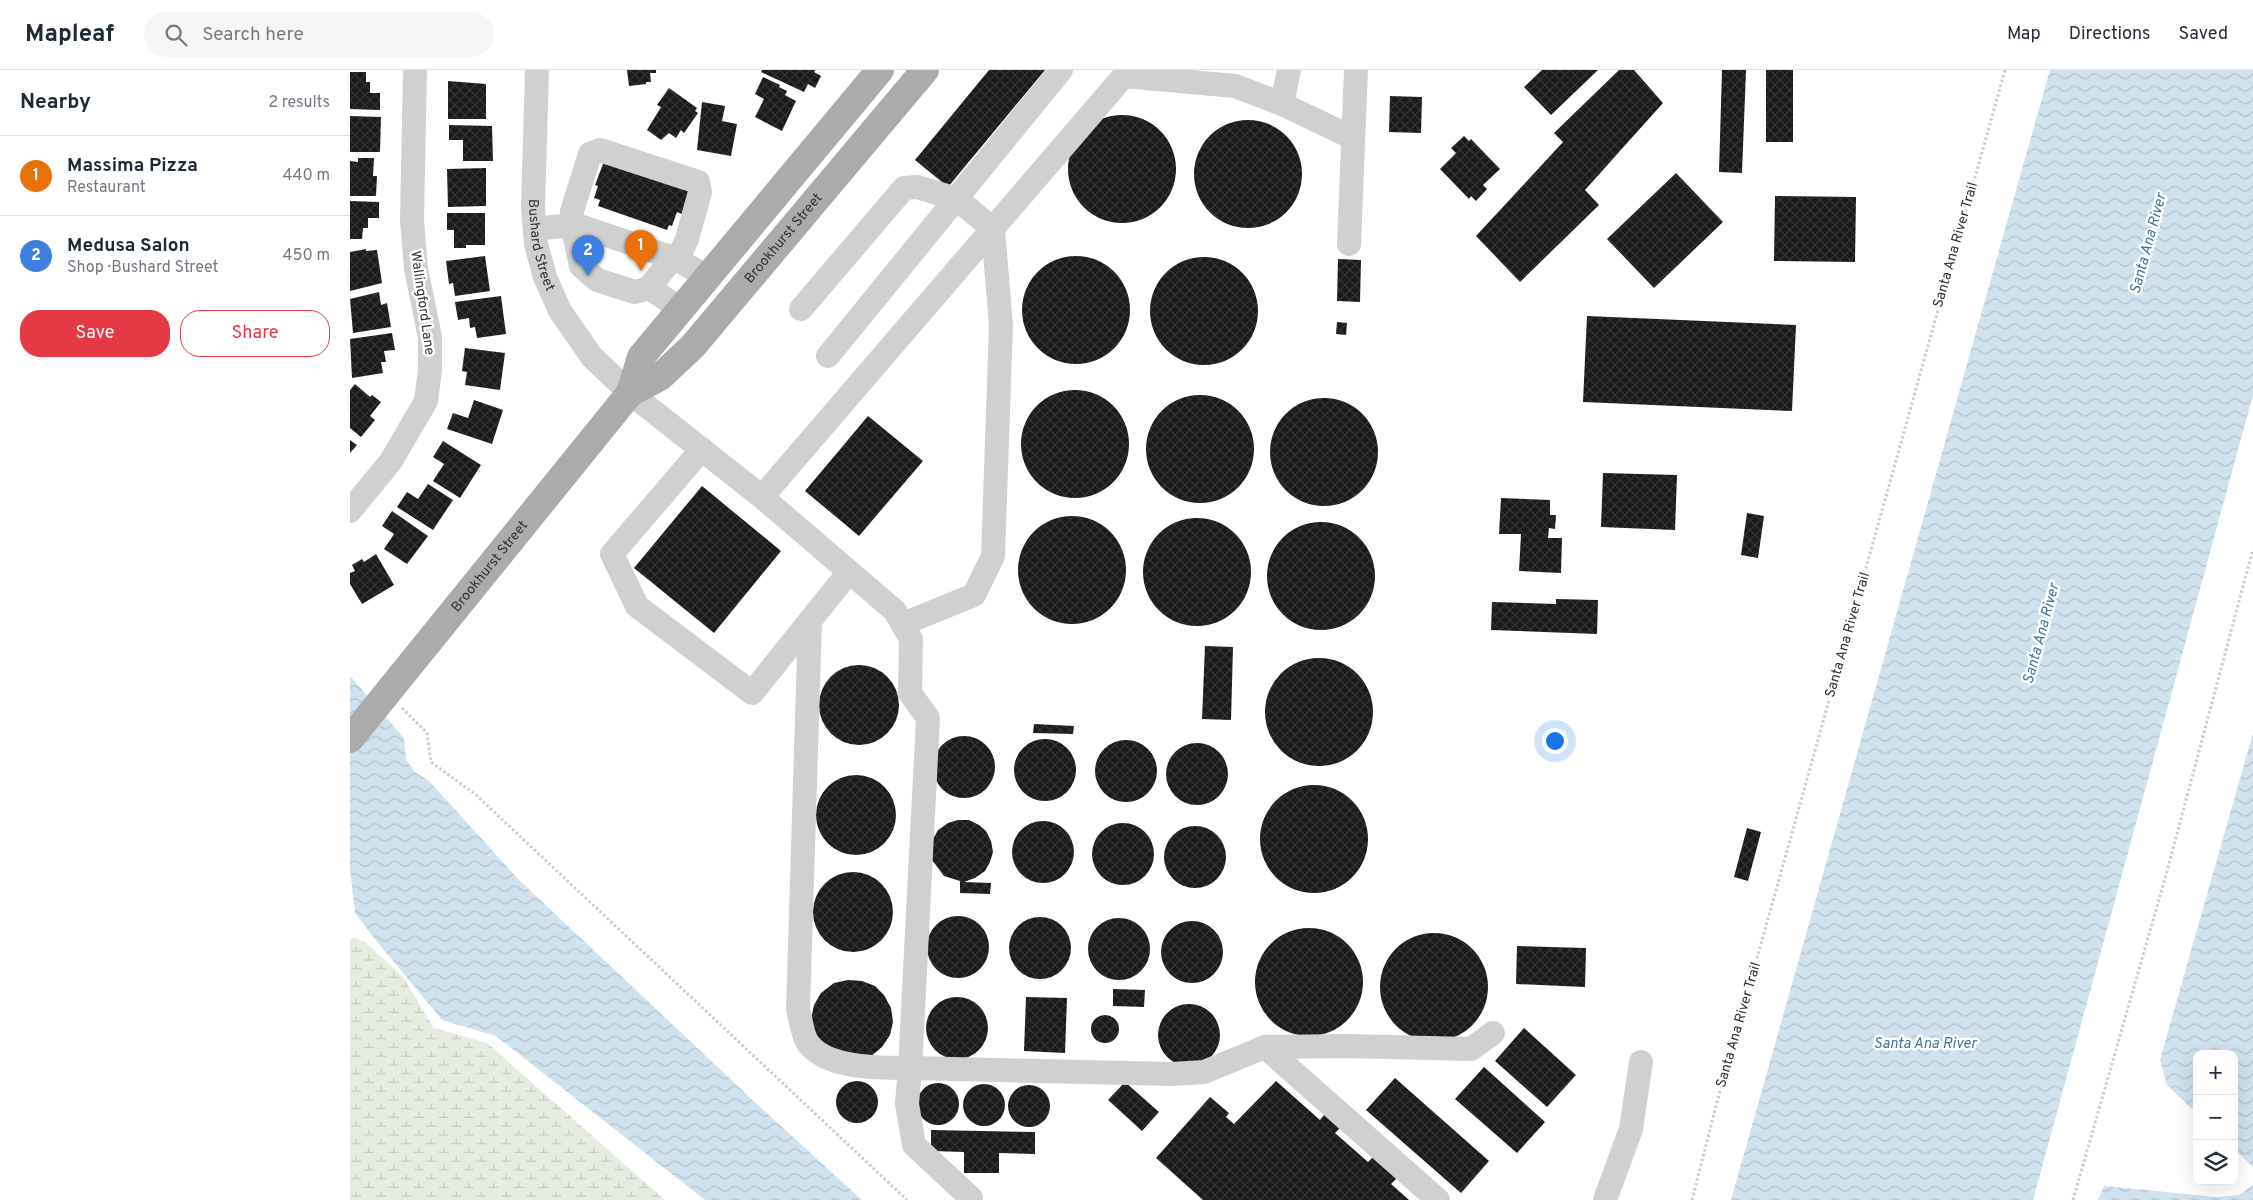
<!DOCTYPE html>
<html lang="en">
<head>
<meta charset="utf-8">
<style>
  :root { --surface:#fff; --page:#f6f6f7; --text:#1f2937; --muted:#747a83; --line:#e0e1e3; --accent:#e63946 }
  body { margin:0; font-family:Overpass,sans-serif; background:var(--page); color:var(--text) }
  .controls { position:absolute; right:15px; bottom:15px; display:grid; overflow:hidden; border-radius:10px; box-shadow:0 5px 20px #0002 }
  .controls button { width:45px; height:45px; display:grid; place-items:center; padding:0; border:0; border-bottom:1px solid var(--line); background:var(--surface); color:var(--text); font:25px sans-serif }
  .you { position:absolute; left:1204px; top:670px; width:18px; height:18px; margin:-12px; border:4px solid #fff; border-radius:50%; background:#1a73e8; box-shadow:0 0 0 8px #1a73e833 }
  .badge { display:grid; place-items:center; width:32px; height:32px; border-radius:50%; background:var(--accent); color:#fff; font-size:16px; font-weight:700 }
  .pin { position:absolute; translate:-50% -41px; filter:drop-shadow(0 1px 2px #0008) }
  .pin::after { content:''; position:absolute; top:26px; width:18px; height:15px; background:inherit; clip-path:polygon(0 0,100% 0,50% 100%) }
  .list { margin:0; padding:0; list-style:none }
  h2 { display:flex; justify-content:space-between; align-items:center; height:65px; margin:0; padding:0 20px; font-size:21px }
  h2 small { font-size:16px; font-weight:400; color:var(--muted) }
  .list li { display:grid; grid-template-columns:32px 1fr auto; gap:15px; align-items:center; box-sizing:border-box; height:80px; padding:0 20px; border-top:1px solid var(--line) }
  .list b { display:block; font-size:19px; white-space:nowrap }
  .list p { margin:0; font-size:16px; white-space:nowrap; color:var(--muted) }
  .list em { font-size:16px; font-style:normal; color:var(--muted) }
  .actions { display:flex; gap:10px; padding:15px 20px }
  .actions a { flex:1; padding:11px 0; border:1px solid var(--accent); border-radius:20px; text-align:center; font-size:18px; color:var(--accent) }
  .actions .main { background:var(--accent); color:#fff }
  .icon { flex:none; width:28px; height:28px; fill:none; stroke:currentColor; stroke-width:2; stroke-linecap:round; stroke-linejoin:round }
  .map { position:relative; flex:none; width:1903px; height:1130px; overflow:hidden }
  header { display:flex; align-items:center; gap:30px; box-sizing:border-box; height:70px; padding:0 25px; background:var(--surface); border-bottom:1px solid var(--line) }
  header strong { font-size:24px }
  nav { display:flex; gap:28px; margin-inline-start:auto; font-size:18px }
  .search { width:350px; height:45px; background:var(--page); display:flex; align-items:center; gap:12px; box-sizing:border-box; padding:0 18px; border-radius:28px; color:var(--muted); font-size:19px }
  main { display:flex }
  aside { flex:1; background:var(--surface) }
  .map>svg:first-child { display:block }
  .wetland { fill:url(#wetland-marsh) }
  .water { fill:url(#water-waves) }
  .building { fill:url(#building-cross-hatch) }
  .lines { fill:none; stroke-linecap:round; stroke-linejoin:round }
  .path { stroke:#cdcdcd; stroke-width:3; stroke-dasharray:2.5 2.5; stroke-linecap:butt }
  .minor { stroke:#d0d0d0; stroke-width:24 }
  .major { stroke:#ababab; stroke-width:28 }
  .labels { text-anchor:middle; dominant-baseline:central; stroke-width:5; stroke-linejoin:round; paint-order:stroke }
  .street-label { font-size:14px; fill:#333; stroke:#fff }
  .water-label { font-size:15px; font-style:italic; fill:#3f7597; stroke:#fff }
</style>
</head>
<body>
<header>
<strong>Mapleaf</strong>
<div class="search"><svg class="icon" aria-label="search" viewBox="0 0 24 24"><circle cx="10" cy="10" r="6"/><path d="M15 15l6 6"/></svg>Search here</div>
<nav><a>Map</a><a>Directions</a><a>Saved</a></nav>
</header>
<main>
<aside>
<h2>Nearby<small>2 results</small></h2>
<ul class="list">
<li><span class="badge" style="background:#e8710a">1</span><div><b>Massima Pizza</b><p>Restaurant</p></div><em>440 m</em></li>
<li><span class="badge" style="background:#3f7fe0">2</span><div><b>Medusa Salon</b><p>Shop · Bushard Street</p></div><em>450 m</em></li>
</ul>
<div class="actions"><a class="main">Save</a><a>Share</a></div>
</aside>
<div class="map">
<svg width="1903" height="1130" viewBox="0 0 1903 1130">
  <defs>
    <pattern id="wetland-marsh" width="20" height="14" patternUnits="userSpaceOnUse" patternTransform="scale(1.25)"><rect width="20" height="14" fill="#e6ecdf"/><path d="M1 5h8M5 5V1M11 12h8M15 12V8" fill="none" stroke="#c6cbc0"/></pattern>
    <pattern id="water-waves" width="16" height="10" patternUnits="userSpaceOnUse" patternTransform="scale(1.25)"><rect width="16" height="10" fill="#cfe2ee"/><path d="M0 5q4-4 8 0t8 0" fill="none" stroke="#b2c2cd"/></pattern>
    <pattern id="building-cross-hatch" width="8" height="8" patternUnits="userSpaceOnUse" patternTransform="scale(1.25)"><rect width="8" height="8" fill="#1a1a1a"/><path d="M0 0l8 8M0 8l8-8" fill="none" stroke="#333"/></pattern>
  </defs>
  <rect width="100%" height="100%" fill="#fff"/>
  <!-- wetland -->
  <path class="wetland" d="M5,868L15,872L53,907L84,958L137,973L315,1130H0V869Z"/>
  <!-- water -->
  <path class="water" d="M1700,0H1903V325L1683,1130H1381Z
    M0,606L54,668L56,690L64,701L80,712L169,810L409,1036L512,1130H355L146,966L92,950L24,868L5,843L0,800Z
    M1903,663V1097L1884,1079V984H1847V1044L1817,1015L1810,990Z
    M1903,1115V1130H1748L1754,1116L1867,1127L1889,1125Z"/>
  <!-- building -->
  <path class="building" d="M277,0H306V3H300L301,12H296V14L279,16Z
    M412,0H465L464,2L471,6L465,18L458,14L454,22L411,2Z
    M639,0H695L598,117L565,90Z
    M1192,0H1248L1201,45L1174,17Z
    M1269,0H1284L1313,33L1235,120L1249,135L1170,212L1126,166L1213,72L1204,63Z
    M1372,0H1396L1392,103L1369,102Z
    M1416,0H1443V72H1416Z
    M0,2H16V12H20V23H30V40L0,39Z
    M413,7L430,15L429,17L437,21L435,25L446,31L432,61L405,47L414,29L405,24Z
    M98,11L136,14V49H98Z
    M319,18L347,38L345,41L348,43L334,63L331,60L326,68L319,63L311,70L297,60L311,37L307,35Z
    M1040,26L1072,27L1071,63L1039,62Z
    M352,32L375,36L372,51L387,54L381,86L347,80Z
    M718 99a54 54 0 1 1 108 0a54 54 0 1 1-108 0Z
    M0,46L31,47L30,82H0Z
    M844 104a54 54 0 1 1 108 0a54 54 0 1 1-108 0Z
    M99,55L142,56L143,91H113V70H99Z
    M1114,66L1119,71L1121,69L1150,99L1133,115L1137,119L1126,131L1121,126L1119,129L1090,99L1106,83L1101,78Z
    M256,86L342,117L332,144L327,142L322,156L319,155L317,160L248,136L250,130L244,128L248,116L245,115Z
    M8,88H24L23,106H27L26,126H0V91L8,92Z
    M136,98V136L98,137L97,99Z
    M1326,103L1373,152L1304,218L1257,169Z
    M1425,126L1506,127L1505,192L1424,191Z
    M0,131L29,132V148H18V158H13L12,169H0Z
    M97,143H135V175H116V178H104V160H97Z
    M16,179V181L27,180L32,213L0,221V182Z
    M672 240a54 54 0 1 1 108 0a54 54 0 1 1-108 0Z
    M135,186L140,221L105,226L103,213L99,214L96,191Z
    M800 241a54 54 0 1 1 108 0a54 54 0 1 1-108 0Z
    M988,189L1011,190L1010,232L987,231Z
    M29,222L31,235L37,233L41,257L3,263L0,229Z
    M151,226L156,264L127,268L125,257L120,258L119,248L108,250L105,232Z
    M1237,246L1446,255L1442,341L1233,332Z
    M987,252L997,253L996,265L986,264Z
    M42,263L45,280L34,281L36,292H31L33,303L2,308L0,269Z
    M115,278L155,283L150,320L115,315L117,302L112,301Z
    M5,314L20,327L22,325L31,332L20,346L25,350L11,367L0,358V320Z
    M671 374a54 54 0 1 1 108 0a54 54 0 1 1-108 0Z
    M796 379a54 54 0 1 1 108 0a54 54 0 1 1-108 0Z
    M920 382a54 54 0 1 1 108 0a54 54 0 1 1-108 0Z
    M124,330L153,340L142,374L97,359L103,343L118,348Z
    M518,346L573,391L509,466L455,421Z
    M0,370L7,375L0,383Z
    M93,371L131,395L110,428L83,411L94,394L83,387Z
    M1253,403L1327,405L1325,460L1251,457Z
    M78,414L103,430L83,460L47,437L57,422L68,429Z
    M352,416L431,481L364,563L284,498Z
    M1151,428L1200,430V445H1206L1205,459L1199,458L1198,468H1212L1211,503L1169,501L1171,464H1149Z
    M42,441L78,466L57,494L34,479L44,464L32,456Z
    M1397,443L1414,446L1408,488L1391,485Z
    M668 500a54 54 0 1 1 108 0a54 54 0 1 1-108 0Z
    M793 502a54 54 0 1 1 108 0a54 54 0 1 1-108 0Z
    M917 506a54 54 0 1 1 108 0a54 54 0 1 1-108 0Z
    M26,484L44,515L12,534L0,514V503L5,501L2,495L12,489L14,492Z
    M1206,529L1248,530L1247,564L1141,560L1142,532L1206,534Z
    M855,576L883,577L881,650L852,649Z
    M915 642a54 54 0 1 1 108 0a54 54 0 1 1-108 0Z
    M469 635a40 40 0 1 1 80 0a40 40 0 1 1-80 0Z
    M684,654L724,656L723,664L683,663Z
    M583 697a31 31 0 1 1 62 0a31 31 0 1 1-62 0Z
    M664 700a31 31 0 1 1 62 0a31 31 0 1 1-62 0Z
    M745 701a31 31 0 1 1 62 0a31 31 0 1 1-62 0Z
    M816 704a31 31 0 1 1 62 0a31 31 0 1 1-62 0Z
    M466 745a40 40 0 1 1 80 0a40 40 0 1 1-80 0Z
    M910 769a54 54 0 1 1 108 0a54 54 0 1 1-108 0Z
    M608,750H619L629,755L636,761L641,771L643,782L640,792L635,801L625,808L614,812L641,813L640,824L610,823V811L594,806L582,790L583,769L588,760L598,753Z
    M662 782a31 31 0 1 1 62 0a31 31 0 1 1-62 0Z
    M742 784a31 31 0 1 1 62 0a31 31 0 1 1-62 0Z
    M814 787a31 31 0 1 1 62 0a31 31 0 1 1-62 0Z
    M1397,758L1411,762L1398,811L1384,807Z
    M463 842a40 40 0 1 1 80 0a40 40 0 1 1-80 0Z
    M577 877a31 31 0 1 1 62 0a31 31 0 1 1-62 0Z
    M659 878a31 31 0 1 1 62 0a31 31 0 1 1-62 0Z
    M738 879a31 31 0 1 1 62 0a31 31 0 1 1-62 0Z
    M811 882a31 31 0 1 1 62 0a31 31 0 1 1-62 0Z
    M905 912a54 54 0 1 1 108 0a54 54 0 1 1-108 0Z
    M1030 917a54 54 0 1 1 108 0a54 54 0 1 1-108 0Z
    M1167,876L1236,878L1235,917L1166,914Z
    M498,910L512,911L525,916L534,925L541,938L543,952L540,965L532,977L520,987L506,991L469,974L461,949L464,935L471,923L484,913Z
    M763,919L795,920L794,937L763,936Z
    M676,927L717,928L715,983L674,981Z
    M576 958a31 31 0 1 1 62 0a31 31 0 1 1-62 0Z
    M808 965a31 31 0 1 1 62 0a31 31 0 1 1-62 0Z
    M741 959a14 14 0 1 1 28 0a14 14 0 1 1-28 0Z
    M1174,958L1226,1005L1197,1037L1145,991Z
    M1134,997L1195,1052L1167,1083L1105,1029Z
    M1045,1008L1139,1091L1111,1123L1016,1040Z
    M926,1011L970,1050L977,1041L993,1055L985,1063L1018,1092L1026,1084L1050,1105L1041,1114L1059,1130H853L806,1088L860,1027L879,1043L876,1047L884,1054Z
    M486 1032a21 21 0 1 1 42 0a21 21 0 1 1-42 0Z
    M775,1012L809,1042L792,1061L758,1030Z
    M567 1034a21 21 0 1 1 42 0a21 21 0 1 1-42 0Z
    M613 1035a21 21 0 1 1 42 0a21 21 0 1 1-42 0Z
    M658 1036a21 21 0 1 1 42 0a21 21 0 1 1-42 0Z
    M581,1060L685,1062V1084L649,1083V1103H614V1082L581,1081Z"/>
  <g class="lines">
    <!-- path -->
    <path class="path" d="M52,638L77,663L81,692L125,724L557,1130
      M1342,1130L1368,1028L1655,0
      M1723,1130L1816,805L1903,479"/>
    <!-- minor -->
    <g class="minor">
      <path id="s1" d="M187,0L183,138L186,174L195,207L210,241L242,287L280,323L412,427L545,541L561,569L560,623L578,648L560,998C531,998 476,999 458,973C452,965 451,949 448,940L460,551"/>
      <path d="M774,6L885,16L932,34L1003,68"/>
      <path d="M932,34L939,0"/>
      <path d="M250,80L348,112L350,122L337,169L331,182L317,195L299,218L285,222L247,210L231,196L222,155V141L240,84Z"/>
      <path d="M185,159L222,155L233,157L324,188L358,207"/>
      <path d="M999,174L1006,0"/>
      <path d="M299,218L331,239"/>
      <path d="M451,239L554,118L567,117L607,129L643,159L651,255L643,486L624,525L553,554"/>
      <path d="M478,286L711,0"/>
      <path d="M352,379L262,484L287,536L402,623L499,502"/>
      <path d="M412,427L779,0"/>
      <path d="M0,441L41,391L76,331L80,300V267L66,199L62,150L65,0"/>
      <path d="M915,977L1088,1130"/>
      <path d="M621,1128L564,1075L557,1034L560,998L822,1004L854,1002L915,977L996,976L1121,979L1143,963"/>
      <path d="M1255,1130L1281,1059L1291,992"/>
    </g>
    <!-- major -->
    <g class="major">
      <path id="s2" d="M280,323L310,307L343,276L575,0"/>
      <path id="s3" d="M0,669L280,323L291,287L530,0"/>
    </g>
  </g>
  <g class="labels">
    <!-- street labels -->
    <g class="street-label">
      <text stroke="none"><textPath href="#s2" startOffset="220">Brookhurst Street</textPath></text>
      <text stroke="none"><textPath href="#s1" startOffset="176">Bushard Street</textPath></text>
      <text transform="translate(1606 175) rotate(-74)">Santa Ana River Trail</text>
      <text transform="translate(72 233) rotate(82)">Wallingford Lane</text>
      <text stroke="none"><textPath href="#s3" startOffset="222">Brookhurst Street</textPath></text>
      <text transform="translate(1498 565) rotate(-74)">Santa Ana River Trail</text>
      <text transform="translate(1389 955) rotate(-74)">Santa Ana River Trail</text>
    </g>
    <!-- water labels -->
    <g class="water-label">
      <text transform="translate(1799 174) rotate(-75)">Santa Ana River</text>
      <text transform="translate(1692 564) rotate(-75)">Santa Ana River</text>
      <text x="1575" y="974">Santa Ana River</text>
    </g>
  </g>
</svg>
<div class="controls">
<button>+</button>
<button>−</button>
<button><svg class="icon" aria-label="layers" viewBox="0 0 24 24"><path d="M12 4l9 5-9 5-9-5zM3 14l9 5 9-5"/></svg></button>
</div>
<div class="you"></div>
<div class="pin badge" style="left:291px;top:201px;background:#e8710a">1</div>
<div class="pin badge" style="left:238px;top:206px;background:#3f7fe0">2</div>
</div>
</main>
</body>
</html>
